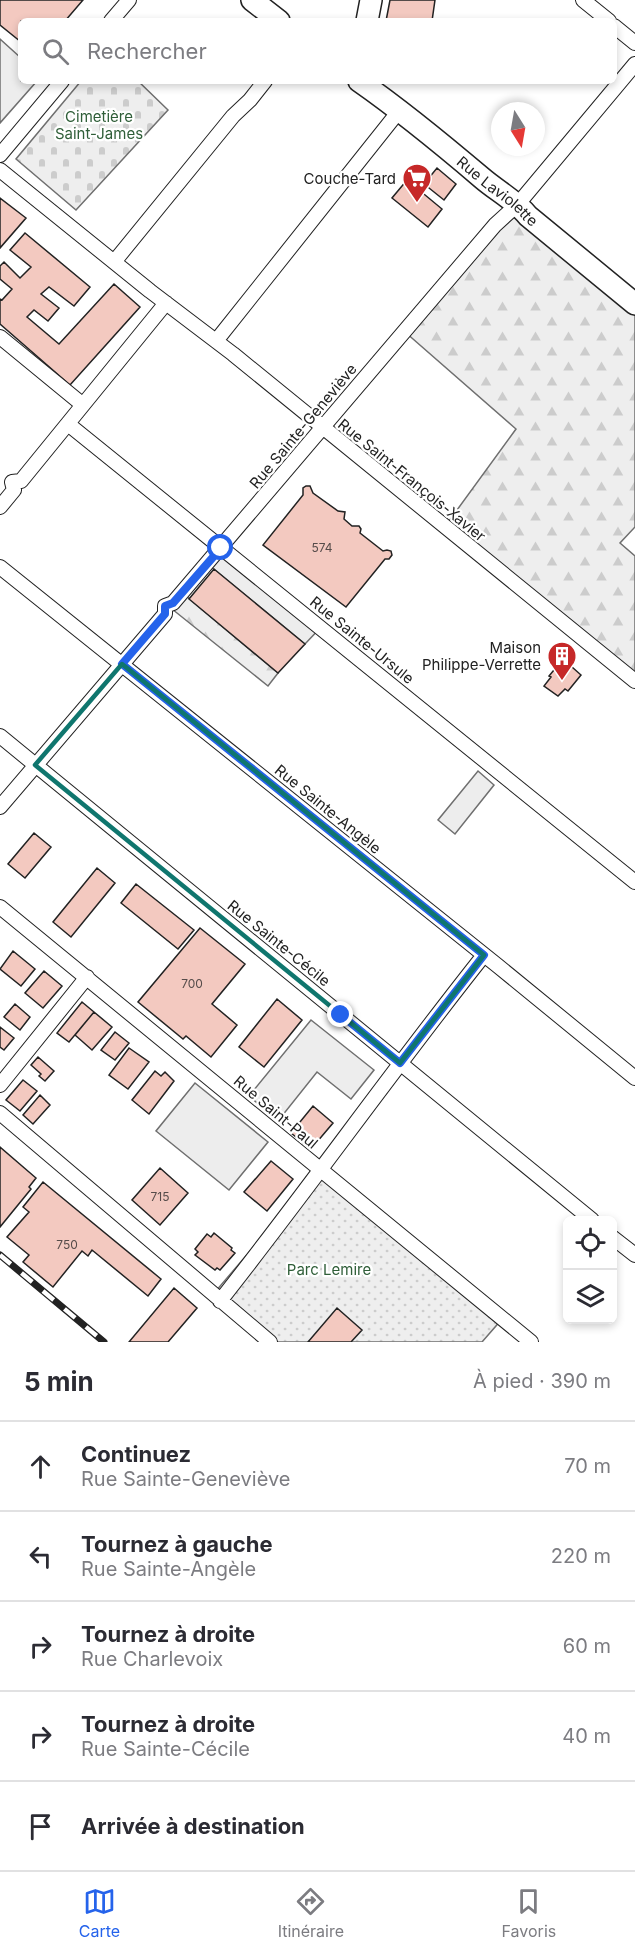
<!DOCTYPE html>
<html lang="fr">
<head>
<meta charset="utf-8">
<style>
  :root { --surface:#fff; --page:#f7f7f7; --text:#2b2b33; --muted:#7c7c81; --line:#e1e1e2; --accent:#2563eb }
  body { margin:0; font-family:Inter,sans-serif; background:var(--page); color:var(--text) }
  .controls { position:absolute; right:18px; bottom:18px; display:grid; overflow:hidden; border-radius:9px; box-shadow:0 3px 9px #0003 }
  .controls button { width:54px; height:54px; display:grid; place-items:center; padding:0; border:0; border-bottom:2px solid var(--line); background:var(--surface); color:var(--text); font:30px sans-serif }
  .compass { position:absolute; left:491px; top:102px; width:54px; height:54px; border-radius:50%; background:var(--surface); box-shadow:0 3px 9px #0003; rotate:169deg }
  .stop { position:absolute; width:18px; height:18px; margin:-14px; border:4px solid #2563eb; border-radius:50%; background:#fff }
  .stop.end { background:#2563eb; border-color:#fff; box-shadow:0 2px 6px #0008 }
  .list { margin:0; padding:0; list-style:none }
  h2 { display:flex; justify-content:space-between; align-items:center; height:78px; margin:0; padding:0 24px; font-size:26px }
  h2 small { font-size:20px; font-weight:400; color:var(--muted) }
  .list li { display:grid; grid-template-columns:39px 1fr auto; gap:18px; align-items:center; box-sizing:border-box; height:90px; padding:0 24px; border-top:2px solid var(--line) }
  .list b { display:block; font-size:22px; white-space:nowrap }
  .list p { margin:0; font-size:20px; white-space:nowrap; color:var(--muted) }
  .list em { font-size:20px; font-style:normal; color:var(--muted) }
  .icon { flex:none; width:33px; height:33px; fill:none; stroke:currentColor; stroke-width:2; stroke-linecap:round; stroke-linejoin:round }
  .map { position:relative; flex:none; width:635px; height:1342px; overflow:hidden }
  .search { position:absolute; background:var(--surface); box-shadow:0 3px 9px #0003; left:18px; right:18px; top:18px; height:66px; display:flex; align-items:center; gap:15px; box-sizing:border-box; padding:0 21px; border-radius:9px; color:var(--muted); font-size:22px }
  .sheet { height:528px; background:var(--surface) }
  nav { display:flex; justify-content:space-around; align-items:center; box-sizing:border-box; height:84px; border-top:2px solid var(--line); background:var(--surface); font-size:16px; color:var(--muted) }
  nav a { display:grid; justify-items:center; gap:3px }
  nav .on { color:var(--accent) }
  .map>svg:first-child { display:block }
  .grass { fill:url(#grass-dots); stroke:#6f6f6f; stroke-width:1.5 }
  .forest { fill:url(#forest-firs); stroke:#6f6f6f; stroke-width:1.5 }
  .cemetery { fill:url(#cemetery-stones); stroke:#6f6f6f; stroke-width:1.5 }
  .parking { fill:#ededed; stroke:#6f6f6f; stroke-width:1.5 }
  .building { fill:#f3c9c0; stroke:#222; stroke-width:1.5 }
  .lines { fill:none; stroke-linecap:round; stroke-linejoin:round }
  .street-casing { stroke:#222; stroke-width:16 }
  .primary-casing { stroke:#222; stroke-width:24 }
  .street { stroke:#fff; stroke-width:14 }
  .primary { stroke:#fff; stroke-width:21 }
  .rail-casing { stroke:#222; stroke-width:7 }
  .rail { stroke:#fff; stroke-width:4.5; stroke-dasharray:14; stroke-linecap:butt }
  .route { stroke:#2563eb; stroke-width:8 }
  .marked { fill:none; stroke:#0f766e; stroke-width:4.5; stroke-linejoin:round }
  .labels { text-anchor:middle; dominant-baseline:central; stroke-width:4.5; stroke-linejoin:round; paint-order:stroke }
  .number-label { font-size:12px; fill:#564c4a }
  .park-label { font-size:15px; fill:#2f5e38; stroke:#fff }
  .poi-label { font-size:15px; fill:#222; stroke:#fff; text-anchor:end }
  .street-label { font-size:15px; fill:#222; stroke:#fff }
</style>
</head>
<body>
<div class="map">
<svg width="635" height="1342" viewBox="0 0 635 1342">
  <defs>
    <pattern id="grass-dots" width="8" height="8" patternUnits="userSpaceOnUse" patternTransform="scale(1.5)"><rect width="8" height="8" fill="#eee"/><path d="M2 2h.1M6 6h.1" fill="none" stroke="#ccc" stroke-width="1.8" stroke-linecap="round"/></pattern>
    <pattern id="forest-firs" width="22" height="20" patternUnits="userSpaceOnUse" patternTransform="scale(1.5)"><rect width="22" height="20" fill="#eee"/><path d="M5 1l3.5 6h-7zM16 11l3.5 6h-7z" fill="#ccc"/></pattern>
    <pattern id="cemetery-stones" width="16" height="16" patternUnits="userSpaceOnUse" patternTransform="scale(1.5)"><rect width="16" height="16" fill="#eee"/><path d="M2 7V4a2 2 0 0 1 4 0v3zM10 15v-3a2 2 0 0 1 4 0v3z" fill="#ccc"/></pattern>
  </defs>
  <rect width="100%" height="100%" fill="#fff"/>
  <!-- grass -->
  <path class="grass" d="M317,1173L502,1319L482,1342H268L209,1299Z"/>
  <!-- forest -->
  <path class="forest" d="M518,204L635,300V527L620,543L635,556V674L449,521L516,429L405,332Z
    M179,590L278,673L268,686L167,605Z"/>
  <!-- cemetery -->
  <path class="cemetery" d="M81,81H138L168,110L76,210L16,159Z"/>
  <!-- parking -->
  <path class="parking" d="M0,39L21,58V81H37L0,123Z
    M221,543L322,626L305,644L205,562Z
    M478,771L494,785L455,834L438,820Z
    M311,1020L374,1070L351,1099L317,1072L278,1121L249,1096Z
    M195,1083L268,1142L229,1190L156,1131Z"/>
  <!-- building -->
  <path class="building" d="M0,0H83L65,21H21V42L0,25Z
    M390,0H435L432,21H386Z
    M437,168L456,184L444,200L424,184Z
    M407,180L442,209L428,227L392,198Z
    M0,198L26,218L0,248Z
    M25,233L90,287L74,306L49,287L41,294L59,308L48,321L34,310L27,317L59,344L114,284L140,307L70,385L0,324V299L2,300L12,289L0,279V266L4,262L20,278L31,267L10,250Z
    M306,486H310L313,493L338,511L345,512L344,519L352,526H359L361,529L360,533L383,551L387,550L391,551L392,555L389,559H385L346,607L263,545L303,495V488Z
    M214,569L305,644L278,673L189,599Z
    M563,659L581,675L568,691L565,689L558,696L544,686L551,677L549,676Z
    M34,833L51,847L25,878L8,864Z
    M97,868L115,883L71,937L53,922Z
    M136,884L194,930L178,949L121,903Z
    M200,928L245,964L212,1004L237,1025L211,1057L186,1036L183,1039L138,1002Z
    M13,951L35,969L21,986L0,969Z
    M44,971L62,986L43,1008L25,993Z
    M277,999L302,1020L264,1067L239,1047Z
    M82,1002L94,1012L69,1042L57,1033Z
    M15,1004L30,1017L20,1030L4,1017Z
    M94,1012L112,1027L92,1050L75,1035Z
    M0,1027L14,1038L4,1050L0,1047Z
    M115,1032L129,1043L115,1060L101,1050Z
    M129,1048L149,1062L128,1089L109,1075Z
    M38,1057L54,1071L45,1081L39,1076L41,1074L31,1065Z
    M155,1071L161,1076L165,1072L174,1081L149,1114L132,1100Z
    M23,1080L37,1091L20,1111L6,1100Z
    M40,1095L50,1105L33,1124L23,1115Z
    M313,1106L333,1123L311,1149L291,1133Z
    M0,1147L36,1178L29,1187L31,1189L0,1227Z
    M271,1161L293,1179L267,1211L244,1192Z
    M160,1168L188,1193L160,1225L132,1200Z
    M43,1182L161,1279L148,1296L92,1250L88,1256L82,1251L53,1287L23,1262L29,1255L7,1237L29,1212L23,1207Z
    M214,1233L232,1248L231,1250L235,1253L220,1270L217,1268L215,1270L195,1255L198,1252L195,1249L207,1234L211,1237Z
    M174,1288L197,1308L168,1342H129Z
    M337,1308L362,1330L351,1342H308Z"/>
  <g class="lines">
    <!-- street casing -->
    <g class="street-casing">
      <path id="street" d="M583,0L609,21
        M111,21L129,0
        M614,26L635,43
        M0,155L62,81
        M0,170L150,291L233,354L635,681
        M114,262L233,116L250,100L265,81
        M0,337L83,405
        M216,341L399,111
        M68,424L635,882
        M0,507L14,490L12,482L21,481L166,303
        M0,567L498,966L635,1078
        M0,736L592,1220
        M0,807L165,614V606L173,603L495,225L518,204L635,64
        M0,907L531,1342
        M0,1085L87,977
        M0,1113L270,1342
        M612,1237L635,1255
        M220,1301C310,1187 394,1068 484,955"/>
    </g>
    <!-- primary casing -->
    <g class="primary-casing">
      <g id="primary">
        <path d="M252,0L279,21"/>
        <path d="M367,21L371,0"/>
        <path id="s1" d="M359,81C402,111 442,144 482,178C497,191 515,200 528,216L635,304"/>
      </g>
    </g>
    <!-- street -->
    <use href="#street" class="street"/>
    <!-- primary -->
    <use href="#primary" class="primary"/>
    <!-- rail casing -->
    <g class="rail-casing">
      <path id="rail" d="M0,1255L104,1342"/>
    </g>
    <!-- rail -->
    <use href="#rail" class="rail"/>
  </g>
  <g class="lines">
    <!-- route -->
    <path class="route" d="M221,548L173,603L165,606V614L122,664L484,955L400,1063L341,1015"/>
  </g>
  <!-- marked area -->
  <path class="marked" d="M122,664L484,955L400,1063L35,765Z"/>
  <!-- icons -->
  <defs>
    <g id="supermarket-pin" transform="scale(1.5)"><path d="M0 17L-7.5 6A9.5 9.5 0 1 1 7.5 6Z" fill="#c62828" stroke="#fff"/><path d="M-6-5.5h2.5l.6 2H6L4.5 2H-2.5L-4.4-4H-6ZM-1.5 3.2a1.3 1.3 0 1 0 .1 0ZM3 3.2a1.3 1.3 0 1 0 .1 0Z" fill="#fff"/></g>
    <g id="building-pin" transform="scale(1.5)"><path d="M0 17L-7.5 6A9.5 9.5 0 1 1 7.5 6Z" fill="#c62828" stroke="#fff"/><path d="M-4-6H4V6H1V3H-1V6H-4ZM-2.5-4.3h1.7v1.8h-1.7ZM.8-4.3h1.7v1.8H.8ZM-2.5-1h1.7V.8h-1.7ZM.8-1h1.7V.8H.8Z" fill="#fff"/></g>
  </defs>
  <g fill-rule="evenodd">
    <use href="#supermarket-pin" x="417" y="178"/>
    <use href="#building-pin" x="562" y="656"/>
  </g>
  <g class="labels">
    <!-- number labels -->
    <g class="number-label">
      <text x="322" y="547">574</text>
      <text x="192" y="983">700</text>
      <text x="160" y="1196">715</text>
      <text x="67" y="1244">750</text>
    </g>
    <!-- park labels -->
    <g class="park-label">
      <text x="99" y="116">Cimetière<tspan x="99" dy="17">Saint-James</tspan></text>
      <text x="329" y="1269">Parc Lemire</text>
    </g>
    <!-- poi labels -->
    <g class="poi-label">
      <text x="396" y="178">Couche-Tard</text>
      <text x="541" y="647">Maison<tspan x="541" dy="17">Philippe-Verrette</tspan></text>
    </g>
    <!-- street labels -->
    <g class="street-label">
      <text stroke="none"><textPath href="#s1" startOffset="177">Rue Laviolette</textPath></text>
      <text transform="translate(303 426) rotate(-50)">Rue Sainte-Geneviève</text>
      <text transform="translate(412 480) rotate(39)">Rue Saint-François-Xavier</text>
      <text transform="translate(362 640) rotate(39)">Rue Sainte-Ursule</text>
      <text transform="translate(328 809) rotate(39)">Rue Sainte-Angèle</text>
      <text transform="translate(279 943) rotate(39)">Rue Sainte-Cécile</text>
      <text transform="translate(276 1112) rotate(40)">Rue Saint-Paul</text>
    </g>
  </g>
</svg>
<div class="controls">
<button><svg class="icon" aria-label="locate" viewBox="0 0 24 24"><circle cx="12" cy="12" r="6"/><path d="M12 2v4M12 18v4M2 12h4M18 12h4"/></svg></button>
<button><svg class="icon" aria-label="layers" viewBox="0 0 24 24"><path d="M12 4l9 5-9 5-9-5zM3 14l9 5 9-5"/></svg></button>
</div>
<svg class="compass" viewBox="-18 -18 36 36"><path d="M0-13l5 13h-10z" fill="#e53935"/><path d="M0 13l5-13h-10z" fill="#7c7c81"/></svg>
<div class="stop" style="left:221px;top:548px"></div>
<div class="stop end" style="left:341px;top:1015px"></div>
<div class="search"><svg class="icon" aria-label="search" viewBox="0 0 24 24"><circle cx="10" cy="10" r="6"/><path d="M15 15l6 6"/></svg>Rechercher</div>
</div>
<section class="sheet">
<h2>5 min<small>À pied · 390 m</small></h2>
<ul class="list">
<li><svg class="icon" aria-label="ahead" viewBox="0 0 24 24"><path d="M12 20V5M6 11l6-6 6 6"/></svg><div><b>Continuez</b><p>Rue Sainte-Geneviève</p></div><em>70 m</em></li>
<li><svg class="icon" aria-label="left" viewBox="0 0 24 24"><path d="M17 20v-9H6M10 6l-5 5 5 5"/></svg><div><b>Tournez à gauche</b><p>Rue Sainte-Angèle</p></div><em>220 m</em></li>
<li><svg class="icon" aria-label="right" viewBox="0 0 24 24"><path d="M7 20v-9h11M14 6l5 5-5 5"/></svg><div><b>Tournez à droite</b><p>Rue Charlevoix</p></div><em>60 m</em></li>
<li><svg class="icon" aria-label="right" viewBox="0 0 24 24"><path d="M7 20v-9h11M14 6l5 5-5 5"/></svg><div><b>Tournez à droite</b><p>Rue Sainte-Cécile</p></div><em>40 m</em></li>
<li><svg class="icon" aria-label="arrive" viewBox="0 0 24 24"><path d="M6 21V4h12l-3 4 3 4H6"/></svg><div><b>Arrivée à destination</b></div></li>
</ul>
</section>
<nav>
<a class="on"><svg class="icon" aria-label="map" viewBox="0 0 24 24"><path d="M3 6l6-2 6 2 6-2v14l-6 2-6-2-6 2zM9 4v14M15 6v14"/></svg>Carte</a>
<a><svg class="icon" aria-label="directions" viewBox="0 0 24 24"><path d="M12 3l9 9-9 9-9-9zM9 14v-3h6M13 9l2 2-2 2"/></svg>Itinéraire</a>
<a><svg class="icon" aria-label="saved" viewBox="0 0 24 24"><path d="M7 4h10v16l-5-4-5 4z"/></svg>Favoris</a>
</nav>
</body>
</html>
